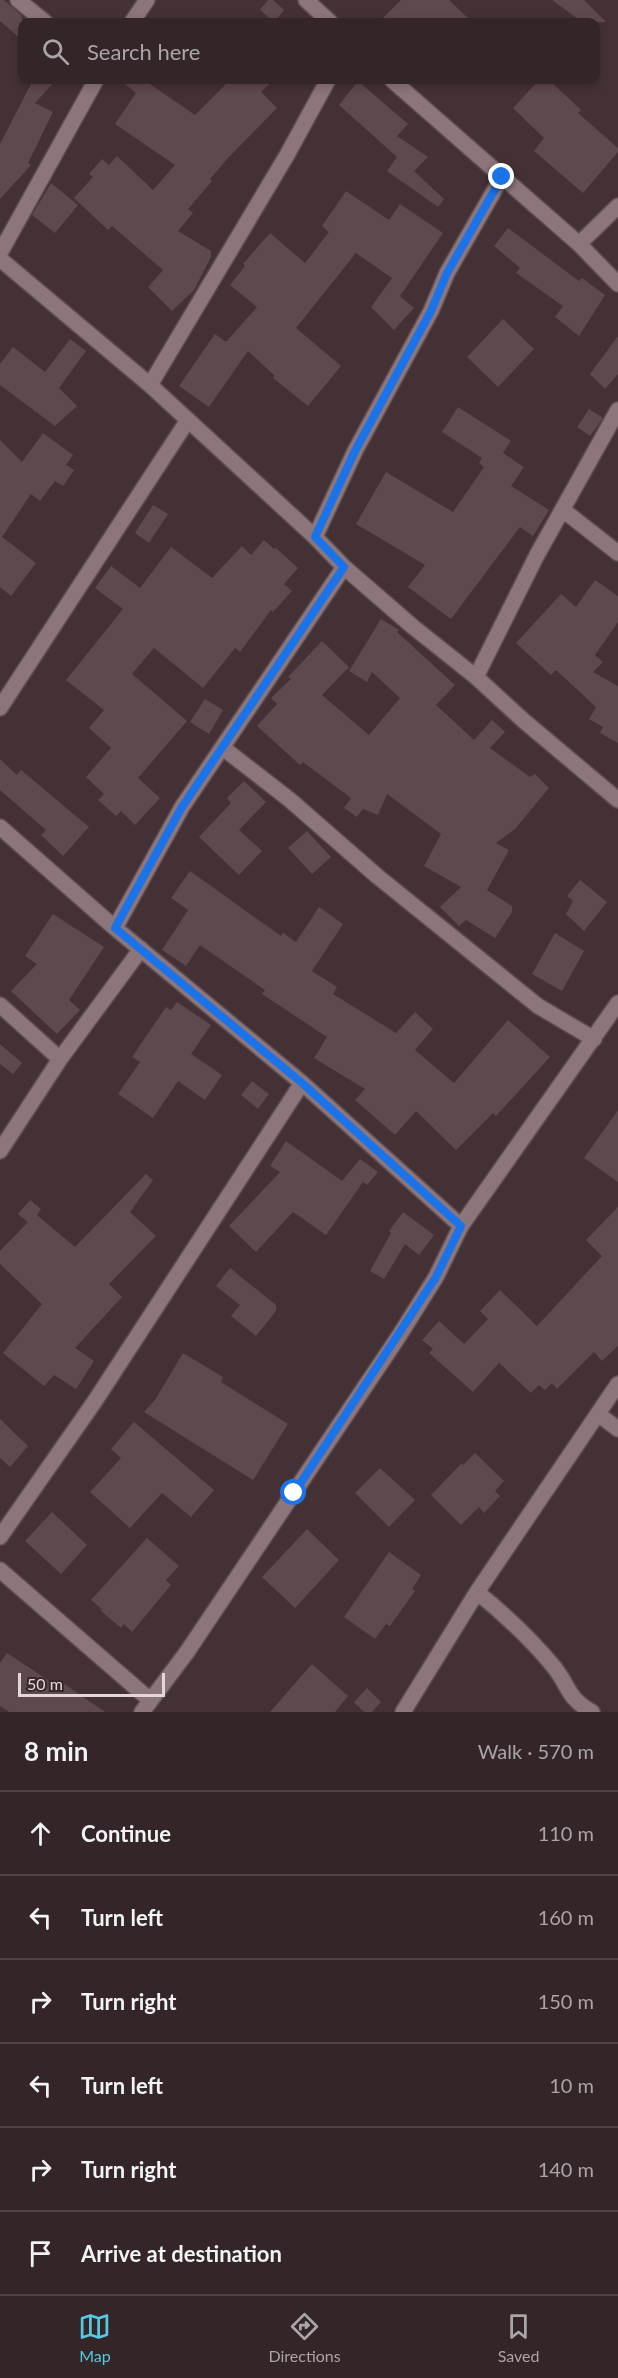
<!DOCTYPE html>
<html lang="en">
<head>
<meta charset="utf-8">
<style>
  :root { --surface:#332528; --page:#3e3134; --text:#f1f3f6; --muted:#a9a5a8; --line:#4e4245; --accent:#56c9e1 }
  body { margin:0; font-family:Lato,sans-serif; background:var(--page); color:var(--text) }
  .scale { position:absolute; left:18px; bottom:15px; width:147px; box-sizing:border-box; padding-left:6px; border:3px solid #e4d7d9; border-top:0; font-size:16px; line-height:21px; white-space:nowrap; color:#e4d7d9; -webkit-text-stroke:4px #3a272b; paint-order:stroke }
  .stop { position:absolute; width:18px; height:18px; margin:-14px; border:4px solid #1a73e8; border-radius:50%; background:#fff }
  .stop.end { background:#1a73e8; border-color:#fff; box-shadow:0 2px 6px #0008 }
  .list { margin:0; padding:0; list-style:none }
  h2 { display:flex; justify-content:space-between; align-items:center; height:78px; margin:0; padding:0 24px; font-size:26px }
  h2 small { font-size:20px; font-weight:400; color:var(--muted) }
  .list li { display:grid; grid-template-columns:39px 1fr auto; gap:18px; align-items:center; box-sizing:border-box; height:84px; padding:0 24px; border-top:2px solid var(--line) }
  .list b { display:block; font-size:22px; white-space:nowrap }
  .list em { font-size:20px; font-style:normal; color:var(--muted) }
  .icon { flex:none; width:33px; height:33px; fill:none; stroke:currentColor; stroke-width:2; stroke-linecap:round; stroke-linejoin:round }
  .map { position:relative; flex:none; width:618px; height:1712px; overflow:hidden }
  .search { position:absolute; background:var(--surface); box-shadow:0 3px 9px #0003; left:18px; right:18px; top:18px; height:66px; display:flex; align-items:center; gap:15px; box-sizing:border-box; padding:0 21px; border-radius:12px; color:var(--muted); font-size:22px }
  .sheet { height:582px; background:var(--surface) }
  nav { display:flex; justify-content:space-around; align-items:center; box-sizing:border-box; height:84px; border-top:2px solid var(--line); background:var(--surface); font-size:16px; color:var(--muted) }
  nav a { display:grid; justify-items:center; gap:3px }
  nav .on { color:var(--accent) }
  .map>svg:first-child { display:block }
  .building { fill:#5e494e }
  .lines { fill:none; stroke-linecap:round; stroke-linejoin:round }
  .street-casing { stroke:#5e4e52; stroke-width:18 }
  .street { stroke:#8d767b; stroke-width:15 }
  .route { stroke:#1a73e8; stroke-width:8 }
</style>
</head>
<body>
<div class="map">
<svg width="618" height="1712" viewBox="0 0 618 1712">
  <rect width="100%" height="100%" fill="#443135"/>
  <!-- building -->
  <path class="building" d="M0,0H4L22,16V40L0,21Z
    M268,0H273L284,10L274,22L260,10Z
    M401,0H449L472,22H379Z
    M552,0H584L606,22H582Z
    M33,80H56L35,103L53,112L28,163L31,165L0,199V144Z
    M120,80H144L195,115L230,80H273L261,92L277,108L228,158L210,179L212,181L188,209L193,213L178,231L211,251V257L194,290L172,311L148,287L163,270L112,226L108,230L74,198L93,177L89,174L102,159L109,165L117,156L153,190L175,165L115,124L136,93Z
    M539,80H549L581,110L578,113L618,148V152L583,193L534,151L544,138L513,108Z
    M358,81L408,124L397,136L428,157L414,171L444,199L438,207L387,171L397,157L339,105Z
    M51,183L78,205L55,233L32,215Z
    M346,191L389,220L400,204L443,233L400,296L414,308L394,330L371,307L392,278L356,253L296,328L341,366L308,406L273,378L275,376L248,351L209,407L179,386L215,334L226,342L257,307L230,285L245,266L243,264L270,233L305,263L329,232L322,226Z
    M508,228L579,281L582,278L605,295L579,336L555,317L563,306L516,273L520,268L494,246Z
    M503,319L534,349L498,387L467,357Z
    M618,336V374L605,389L590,374Z
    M70,339L86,351L59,388L77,406L55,426L0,385V364L13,347L45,372Z
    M458,407L511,441L503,453L524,467L511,486L549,510L533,536L520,527L451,619L408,587L425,565L356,524L386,472L453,512L484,467L479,463L482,458L442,432Z
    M589,409L603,418L590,436L577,427Z
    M43,433L73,455L66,465L74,470L63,486L55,481L40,501L31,494L2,537L36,563L11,596L0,587V440L22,462Z
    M153,505L168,514L149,543L135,533Z
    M264,540L274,549L276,548L298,568L284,584L292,591L273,612L271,610L240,652L235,648L203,688L154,648L132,674L187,721L138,778L160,798L135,825L121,811L116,816L98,800L104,794L86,777L111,748L89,728L104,710L66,680L123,609L95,588L111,566L140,588L171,547L212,578L242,546L251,555Z
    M595,580L618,596V622L595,655L603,662L593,672L618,686V743L600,733L603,727L589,719L596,707L556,670L551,675L516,643L561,594L576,607Z
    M381,619L399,630L397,632L455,685L436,705L474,740L492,720L505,732L490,748L530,777L535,774L549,788L515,829L496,843L509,850L487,890L512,906V912L495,938L466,920L459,926L440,907L461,887L424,866L441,834L387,794L378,815L363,809L357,817L344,808L351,798L303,762L300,765L257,726L277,704L271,698L291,679L288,677L322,641L349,667L322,695L369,735L400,698L372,672L367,682L349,671Z
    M205,699L223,710L209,734L190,722Z
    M0,759L17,775L21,770L89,827L63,856L41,835L46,830L0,790Z
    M244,781L266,802L239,830L262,851L239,875L199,837L231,803L227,798Z
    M307,831L331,857L312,874L288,848Z
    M190,871L281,936L283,933L296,942L319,907L343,924L312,971L337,987L333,994L396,1033L415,1012L433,1029L415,1050L454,1083L508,1020L550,1057L496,1116L493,1113L456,1150L416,1111L395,1135L355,1100L365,1089L314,1058L327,1037L262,994L265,990L200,945L186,966L162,950L188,910L171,898Z
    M580,880L607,902L584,931L566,914L573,901L567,896Z
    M53,914L104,947L69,1000L80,1010L57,1034L11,991L37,964L25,956Z
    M555,933L584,951L562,991L532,974Z
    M177,1002L211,1025L191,1054L222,1075L205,1100L178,1081L153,1118L118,1094L140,1062L132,1057L166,1007L171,1010Z
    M0,1044L22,1063L13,1074L0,1064Z
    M252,1081L269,1094L258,1109L241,1095Z
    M618,1110V1182L584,1158Z
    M286,1141L342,1181L360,1159L378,1172L367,1185L363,1182L326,1235L293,1212L256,1252L229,1226L280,1172L270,1166Z
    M146,1174L153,1180L130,1212L156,1236L109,1284L122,1297L75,1348L94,1361L76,1389L54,1375L44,1386L3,1353L42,1304L0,1264V1251L28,1222L18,1214L30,1200L41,1209L37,1215L75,1247Z
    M618,1207V1346L602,1361L594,1352L557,1389L552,1383L545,1390L539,1385L531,1393L499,1363L473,1392L429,1353L433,1349L422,1340L439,1321L464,1344L488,1319L480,1311L500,1290L537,1326L602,1256L586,1240Z
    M403,1212L434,1235L419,1255L405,1244L384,1279L370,1271L391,1233L389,1231Z
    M230,1268L276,1305V1311L256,1336L231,1316L240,1305L216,1286Z
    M183,1353L223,1377L221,1382L288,1424L253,1480L144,1412L155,1400Z
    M0,1419L28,1446L10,1467L0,1458Z
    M134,1422L214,1490L191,1517L162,1493L130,1528L90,1492L121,1458L111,1449Z
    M475,1453L504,1481L495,1491L500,1496L484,1513L479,1507L461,1525L431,1495L462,1463L463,1465Z
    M380,1468L415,1500L389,1527L355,1493Z
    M52,1512L87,1545L61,1574L25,1541Z
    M307,1529L339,1560L295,1608L262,1577Z
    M147,1538L179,1566L166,1580L171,1585L132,1632L124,1624L121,1628L100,1610L102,1609L91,1600Z
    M389,1552L421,1575L412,1589L415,1591L390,1626L386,1624L375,1639L344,1617Z
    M7,1653L57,1686L60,1681L105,1712H9L0,1706V1663Z
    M312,1664L348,1696L335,1712H270Z
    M367,1688L381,1702L372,1712H364L354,1702Z"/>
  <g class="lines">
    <!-- street casing -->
    <g class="street-casing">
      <path id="street" d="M18,0L45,22
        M306,0L330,22
        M132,22L147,0
        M392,80L579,244L618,284
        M579,244L618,206
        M0,253L96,80
        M0,259L150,385L315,537L344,567L412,626L476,677L524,721L618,800
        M150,385L287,155L328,80
        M563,510L618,553
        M315,537L355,451L431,311L447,273L502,177
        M476,677L537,555L618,410
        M0,708L188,420
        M223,748L290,800L377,876L538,1006L594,1039
        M0,827L115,928L302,1083L461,1226
        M115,928L182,807L344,567
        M0,1005L60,1059
        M0,1151L60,1059L141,949
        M598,1414L618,1429
        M0,1537L95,1401L302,1083
        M0,1570L150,1700
        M477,1592C504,1614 531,1639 554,1667C570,1687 566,1697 592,1712
        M142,1712L187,1652L399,1336L436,1277L461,1226L618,1003
        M403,1712L477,1592L618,1384"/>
    </g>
    <!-- street -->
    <use href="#street" class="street"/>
  </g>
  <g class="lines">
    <!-- route -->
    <path class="route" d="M294,1493L436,1277L461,1226L302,1083L115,928L182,807L344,567L315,537L355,451L431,311L447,273L502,177"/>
  </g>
</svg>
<div class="scale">50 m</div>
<div class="stop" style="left:294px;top:1493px"></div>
<div class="stop end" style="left:502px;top:177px"></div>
<div class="search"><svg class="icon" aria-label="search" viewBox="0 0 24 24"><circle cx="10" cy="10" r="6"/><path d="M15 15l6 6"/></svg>Search here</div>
</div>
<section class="sheet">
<h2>8 min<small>Walk · 570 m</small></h2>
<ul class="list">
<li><svg class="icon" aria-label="ahead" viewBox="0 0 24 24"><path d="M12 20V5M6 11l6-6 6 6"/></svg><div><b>Continue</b></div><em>110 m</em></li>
<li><svg class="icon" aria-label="left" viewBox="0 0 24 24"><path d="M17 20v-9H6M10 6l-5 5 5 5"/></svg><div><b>Turn left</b></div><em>160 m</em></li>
<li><svg class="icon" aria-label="right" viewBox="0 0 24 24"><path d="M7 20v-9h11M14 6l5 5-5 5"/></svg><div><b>Turn right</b></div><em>150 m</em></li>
<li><svg class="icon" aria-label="left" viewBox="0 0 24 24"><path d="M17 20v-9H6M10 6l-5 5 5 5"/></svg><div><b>Turn left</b></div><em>10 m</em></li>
<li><svg class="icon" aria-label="right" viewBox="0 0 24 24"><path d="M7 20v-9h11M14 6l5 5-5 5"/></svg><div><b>Turn right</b></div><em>140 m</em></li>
<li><svg class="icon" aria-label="arrive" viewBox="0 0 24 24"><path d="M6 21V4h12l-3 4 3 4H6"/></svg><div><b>Arrive at destination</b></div></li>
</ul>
</section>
<nav>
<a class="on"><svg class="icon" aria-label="map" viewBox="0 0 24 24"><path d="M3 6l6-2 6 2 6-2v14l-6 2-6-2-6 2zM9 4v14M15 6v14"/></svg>Map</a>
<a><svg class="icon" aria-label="directions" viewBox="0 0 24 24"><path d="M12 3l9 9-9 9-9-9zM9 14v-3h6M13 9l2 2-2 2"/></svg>Directions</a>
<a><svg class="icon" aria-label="saved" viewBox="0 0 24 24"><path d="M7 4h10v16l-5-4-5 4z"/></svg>Saved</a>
</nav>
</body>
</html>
